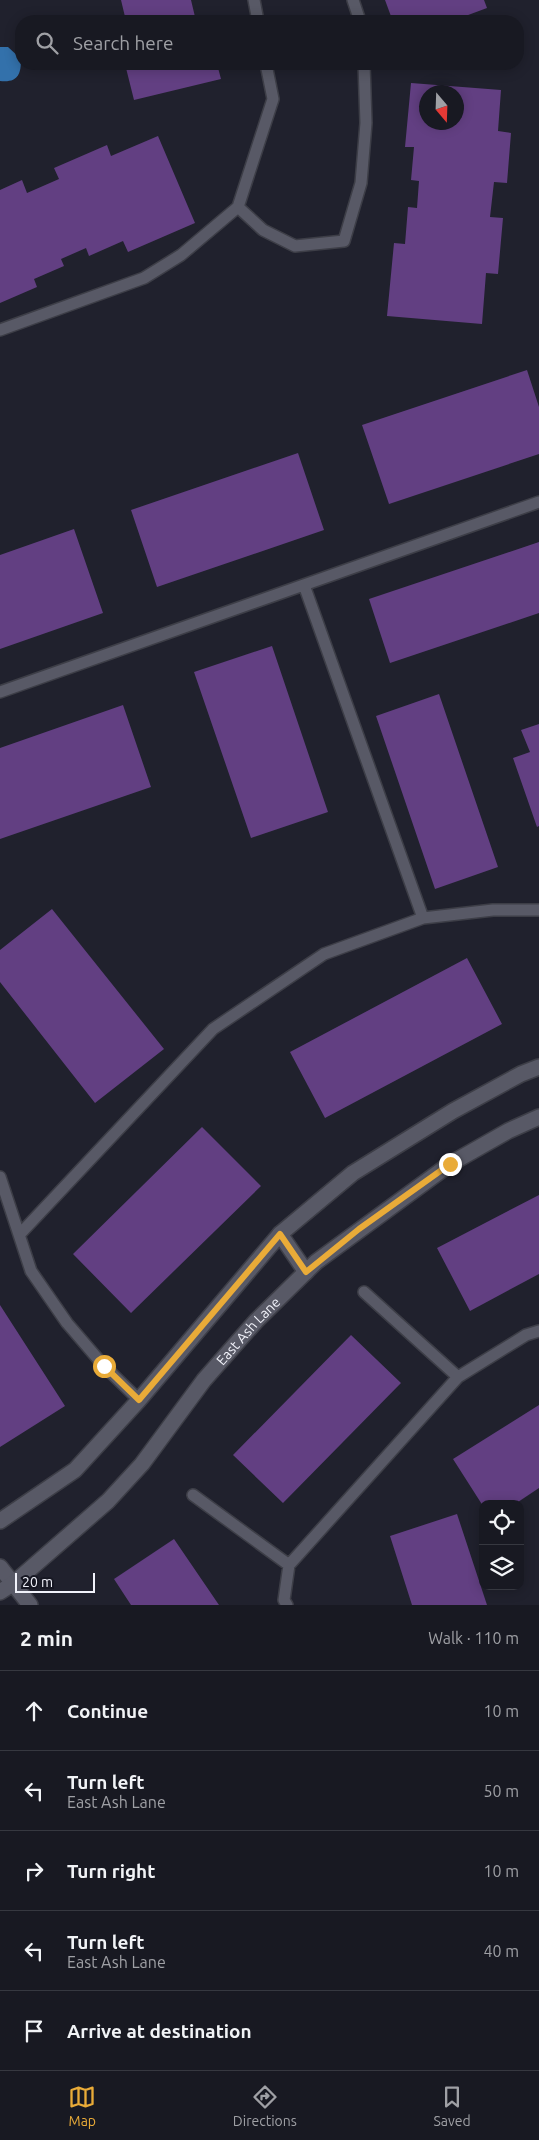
<!DOCTYPE html>
<html lang="en">
<head>
<meta charset="utf-8">
<style>
  :root { --surface:#181922; --page:#21222a; --text:#f1f3f6; --muted:#9fa0a5; --line:#363840; --accent:#e9ab38 }
  body { margin:0; font-family:Ubuntu,sans-serif; background:var(--page); color:var(--text) }
  .controls { position:absolute; right:15px; bottom:15px; display:grid; overflow:hidden; border-radius:10px; box-shadow:0 2px 12px #0003 }
  .controls button { width:45px; height:45px; display:grid; place-items:center; padding:0; border:0; border-bottom:1px solid var(--line); background:var(--surface); color:var(--text); font:25px sans-serif }
  .compass { position:absolute; left:419px; top:85px; width:45px; height:45px; border-radius:50%; background:var(--surface); box-shadow:0 2px 12px #0003; rotate:161deg }
  .scale { position:absolute; left:15px; bottom:12px; width:80px; box-sizing:border-box; padding-left:5px; border:2px solid #f1f2fa; border-top:0; font-size:14px; line-height:18px; white-space:nowrap; color:#f1f2fa; -webkit-text-stroke:4px #171823; paint-order:stroke }
  .stop { position:absolute; width:15px; height:15px; margin:-11px; border:4px solid #e9ab38; border-radius:50%; background:#fff }
  .stop.end { background:#e9ab38; border-color:#fff; box-shadow:0 1px 5px #0008 }
  .list { margin:0; padding:0; list-style:none }
  h2 { display:flex; justify-content:space-between; align-items:center; height:65px; margin:0; padding:0 20px; font-size:21px }
  h2 small { font-size:16px; font-weight:400; color:var(--muted) }
  .list li { display:grid; grid-template-columns:32px 1fr auto; gap:15px; align-items:center; box-sizing:border-box; height:80px; padding:0 20px; border-top:1px solid var(--line) }
  .list b { display:block; font-size:19px; white-space:nowrap }
  .list p { margin:0; font-size:16px; white-space:nowrap; color:var(--muted) }
  .list em { font-size:16px; font-style:normal; color:var(--muted) }
  .icon { flex:none; width:28px; height:28px; fill:none; stroke:currentColor; stroke-width:2; stroke-linecap:round; stroke-linejoin:round }
  .map { position:relative; flex:none; width:539px; height:1605px; overflow:hidden }
  .search { position:absolute; background:var(--surface); box-shadow:0 2px 12px #0003; left:15px; right:15px; top:15px; height:55px; display:flex; align-items:center; gap:12px; box-sizing:border-box; padding:0 18px; border-radius:20px; color:var(--muted); font-size:19px }
  .sheet { height:465px; background:var(--surface) }
  nav { display:flex; justify-content:space-around; align-items:center; box-sizing:border-box; height:70px; border-top:1px solid var(--line); background:var(--surface); font-size:14px; color:var(--muted) }
  nav a { display:grid; justify-items:center; gap:2px }
  nav .on { color:var(--accent) }
  .map>svg:first-child { display:block }
  .water { fill:#3371ab }
  .building { fill:#623f82; fill-rule:evenodd }
  .lines { fill:none; stroke-linecap:round; stroke-linejoin:round }
  .service-casing { stroke:#3d3e47; stroke-width:14 }
  .minor-casing { stroke:#3d3e47; stroke-width:18 }
  .tertiary-casing { stroke:#3d3e47; stroke-width:18 }
  .service { stroke:#585966; stroke-width:11 }
  .minor { stroke:#585966; stroke-width:15 }
  .tertiary { stroke:#585966; stroke-width:15 }
  .route { stroke:#e9ab38; stroke-width:6 }
  .labels { text-anchor:middle; dominant-baseline:central; stroke-width:4.5; stroke-linejoin:round; paint-order:stroke }
  .street-label { font-size:14px; fill:#f1f2fa; stroke:#171823 }
</style>
</head>
<body>
<div class="map">
<svg width="539" height="1605" viewBox="0 0 539 1605">
  <rect width="100%" height="100%" fill="#20212d"/>
  <!-- water -->
  <path class="water" d="M0,47H8L21,59C21,74 18,83 0,81Z"/>
  <!-- building -->
  <path class="building" d="M121,0H191L196,21H126Z
    M385,0H484L487,8L452,21H405L402,15L392,19Z
    M125,64H217L221,79L134,100Z
    M411,83L501,90L498,131L511,133L507,183L494,182L490,217L503,218L498,274L486,273L482,324L387,316L394,243L405,244L408,207L417,208L419,181L411,180L414,147H405ZM426,92H456V122H426Z
    M158,136L195,223L128,252L123,241L89,256L86,248L61,259L64,266L34,279L37,287L0,303V190L22,180L27,193L59,179L54,168L107,145L111,156Z
    M527,370L539,407V454L389,504L362,425Z
    M298,453L324,530L157,587L131,510Z
    M74,529L103,613L0,649V555Z
    M539,542V613L390,663L369,599Z
    M272,646L328,812L251,838L194,672Z
    M439,694L498,867L435,889L376,716Z
    M123,705L151,787L0,839V748Z
    M539,724V826L537,827L513,758L530,752L521,730Z
    M52,909L164,1049L95,1103L0,982V950Z
    M467,958L502,1024L325,1118L290,1052Z
    M202,1127L261,1186L131,1313L73,1254Z
    M539,1195V1274L470,1311L437,1248Z
    M0,1305L65,1406L0,1447Z
    M351,1335L401,1383L283,1503L233,1455Z
    M539,1405V1488L515,1504H483V1506L453,1459Z
    M457,1514L487,1605H412L390,1536Z
    M174,1539L219,1605H131L114,1579Z"/>
  <g class="lines">
    <!-- service casing -->
    <g class="service-casing">
      <path id="service" d="M254,0L258,21
        M353,0L360,21
        M238,207L263,230L295,246L344,241L361,183L366,123L364,64
        M0,330L144,278L181,255L238,207L273,99L266,64
        M304,585L423,918
        M0,692L539,502
        M0,1177L31,1271L67,1323L104,1366L139,1400
        M20,1234L213,1029L324,954L423,918L493,910H539
        M364,1292L458,1377
        M193,1495L289,1565
        M287,1605L284,1600L289,1565L458,1377L526,1335L539,1331"/>
    </g>
    <!-- minor casing -->
    <g class="minor-casing">
      <path id="minor" d="M0,1567L30,1605"/>
    </g>
    <!-- tertiary casing -->
    <g class="tertiary-casing">
      <g id="tertiary">
        <path d="M280,1234L306,1272"/>
        <path d="M0,1521L75,1470L139,1400L280,1234L353,1173L453,1111L521,1074L539,1067"/>
        <path id="s1" d="M0,1592L14,1583L108,1501L142,1464L204,1380L256,1321L316,1262L450,1164L508,1131L539,1117"/>
      </g>
    </g>
    <!-- service -->
    <use href="#service" class="service"/>
    <!-- minor -->
    <use href="#minor" class="minor"/>
    <!-- tertiary -->
    <use href="#tertiary" class="tertiary"/>
  </g>
  <g class="lines">
    <!-- route -->
    <path class="route" d="M104,1366L139,1400L280,1234L306,1272L359,1229L450,1164"/>
  </g>
  <g class="labels">
    <!-- street labels -->
    <g class="street-label">
      <text stroke="none"><textPath href="#s1" startOffset="362">East Ash Lane</textPath></text>
    </g>
  </g>
</svg>
<div class="controls">
<button><svg class="icon" aria-label="locate" viewBox="0 0 24 24"><circle cx="12" cy="12" r="6"/><path d="M12 2v4M12 18v4M2 12h4M18 12h4"/></svg></button>
<button><svg class="icon" aria-label="layers" viewBox="0 0 24 24"><path d="M12 4l9 5-9 5-9-5zM3 14l9 5 9-5"/></svg></button>
</div>
<svg class="compass" viewBox="-18 -18 36 36"><path d="M0-13l5 13h-10z" fill="#e53935"/><path d="M0 13l5-13h-10z" fill="#9fa0a5"/></svg>
<div class="scale">20 m</div>
<div class="stop" style="left:104px;top:1366px"></div>
<div class="stop end" style="left:450px;top:1164px"></div>
<div class="search"><svg class="icon" aria-label="search" viewBox="0 0 24 24"><circle cx="10" cy="10" r="6"/><path d="M15 15l6 6"/></svg>Search here</div>
</div>
<section class="sheet">
<h2>2 min<small>Walk · 110 m</small></h2>
<ul class="list">
<li><svg class="icon" aria-label="ahead" viewBox="0 0 24 24"><path d="M12 20V5M6 11l6-6 6 6"/></svg><div><b>Continue</b></div><em>10 m</em></li>
<li><svg class="icon" aria-label="left" viewBox="0 0 24 24"><path d="M17 20v-9H6M10 6l-5 5 5 5"/></svg><div><b>Turn left</b><p>East Ash Lane</p></div><em>50 m</em></li>
<li><svg class="icon" aria-label="right" viewBox="0 0 24 24"><path d="M7 20v-9h11M14 6l5 5-5 5"/></svg><div><b>Turn right</b></div><em>10 m</em></li>
<li><svg class="icon" aria-label="left" viewBox="0 0 24 24"><path d="M17 20v-9H6M10 6l-5 5 5 5"/></svg><div><b>Turn left</b><p>East Ash Lane</p></div><em>40 m</em></li>
<li><svg class="icon" aria-label="arrive" viewBox="0 0 24 24"><path d="M6 21V4h12l-3 4 3 4H6"/></svg><div><b>Arrive at destination</b></div></li>
</ul>
</section>
<nav>
<a class="on"><svg class="icon" aria-label="map" viewBox="0 0 24 24"><path d="M3 6l6-2 6 2 6-2v14l-6 2-6-2-6 2zM9 4v14M15 6v14"/></svg>Map</a>
<a><svg class="icon" aria-label="directions" viewBox="0 0 24 24"><path d="M12 3l9 9-9 9-9-9zM9 14v-3h6M13 9l2 2-2 2"/></svg>Directions</a>
<a><svg class="icon" aria-label="saved" viewBox="0 0 24 24"><path d="M7 4h10v16l-5-4-5 4z"/></svg>Saved</a>
</nav>
</body>
</html>
